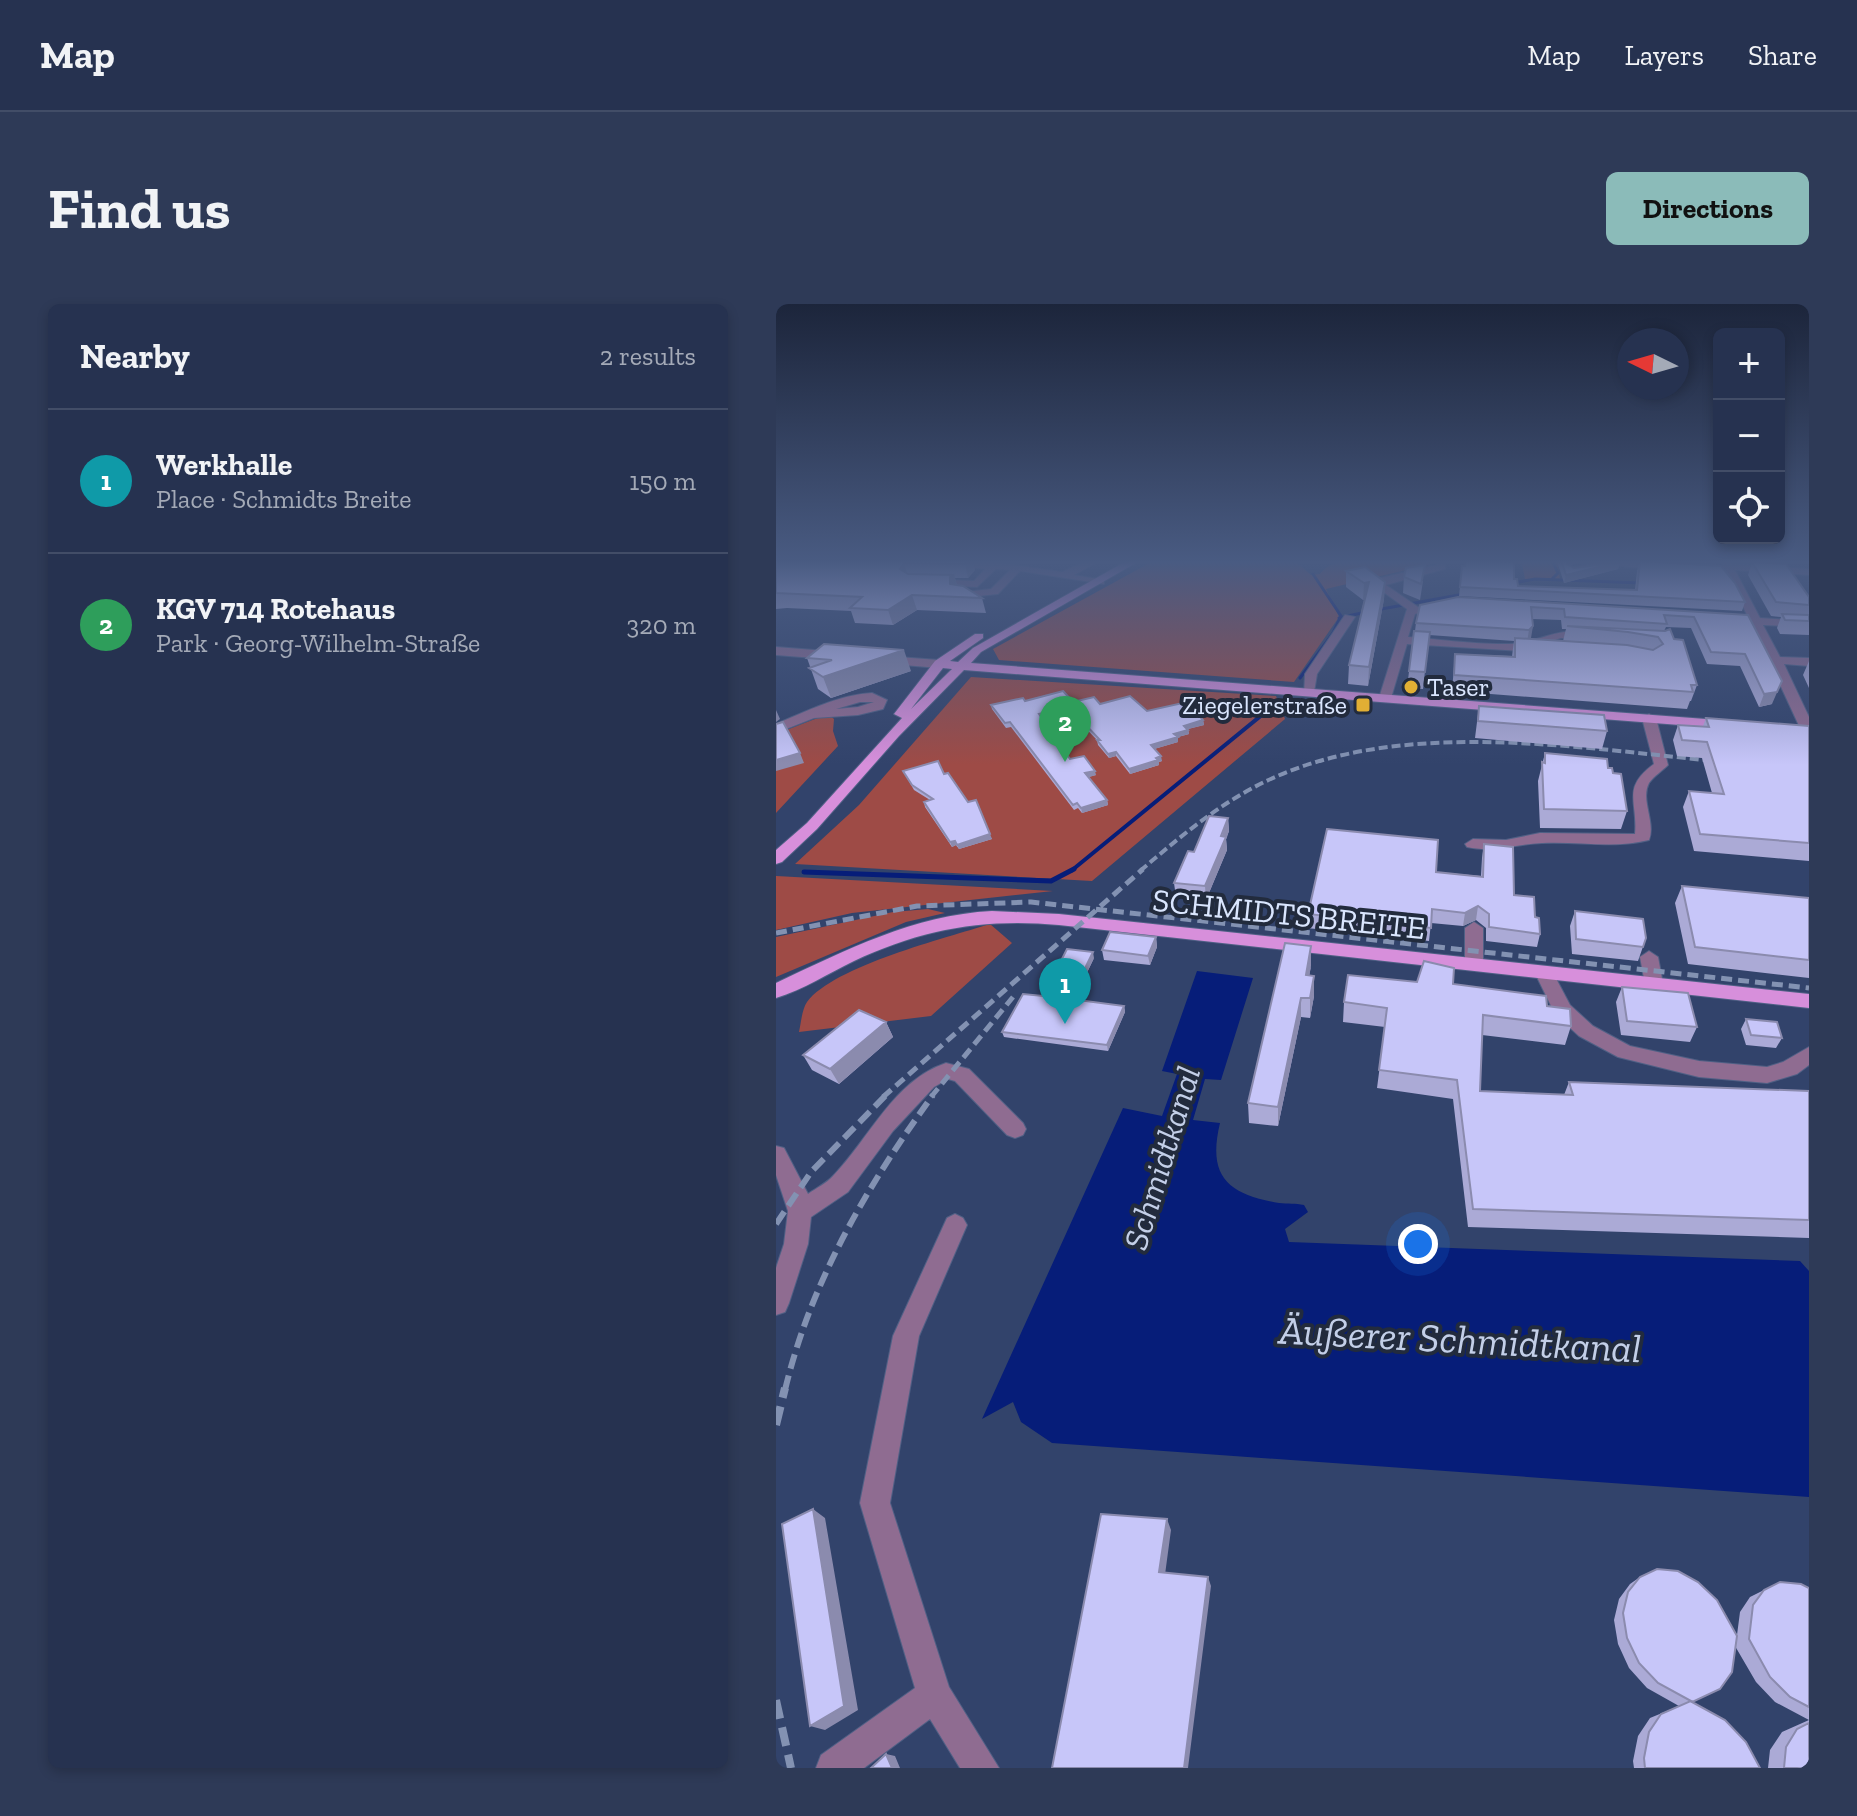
<!DOCTYPE html>
<html lang="en">
<head>
<meta charset="utf-8">
<style>
  :root { --surface:#263250; --page:#2e3a57; --text:#f1f3f6; --muted:#a4aab7; --line:#424d67; --accent:#8bbbb9 }
  body { margin:0; font-family:"Zilla Slab",serif; background:var(--page); color:var(--text) }
  .controls { position:absolute; right:24px; top:24px; display:grid; overflow:hidden; border-radius:12px; box-shadow:0 4px 12px #0003 }
  .controls button { width:72px; height:72px; display:grid; place-items:center; padding:0; border:0; border-bottom:2px solid var(--line); background:var(--surface); color:var(--text); font:40px sans-serif }
  .compass { position:absolute; left:841px; top:24px; width:72px; height:72px; border-radius:50%; background:var(--surface); box-shadow:0 4px 12px #0003; rotate:275deg }
  .you { position:absolute; left:642px; top:940px; width:28px; height:28px; margin:-20px; border:6px solid #fff; border-radius:50%; background:#1a73e8; box-shadow:0 0 0 12px #1a73e833 }
  .badge { display:grid; place-items:center; width:52px; height:52px; border-radius:50%; background:var(--accent); color:#fff; font-size:26px; font-weight:700 }
  .pin { position:absolute; translate:-50% -66px; filter:drop-shadow(0 2px 4px #0008) }
  .pin::after { content:''; position:absolute; top:42px; width:28px; height:24px; background:inherit; clip-path:polygon(0 0,100% 0,50% 100%) }
  .list { margin:0; padding:0; list-style:none }
  h2 { display:flex; justify-content:space-between; align-items:center; height:104px; margin:0; padding:0 32px; font-size:34px }
  h2 small { font-size:26px; font-weight:400; color:var(--muted) }
  .list li { display:grid; grid-template-columns:52px 1fr auto; gap:24px; align-items:center; box-sizing:border-box; height:144px; padding:0 32px; border-top:2px solid var(--line) }
  .list b { display:block; font-size:30px; white-space:nowrap }
  .list p { margin:0; font-size:26px; white-space:nowrap; color:var(--muted) }
  .list em { font-size:26px; font-style:normal; color:var(--muted) }
  .icon { flex:none; width:44px; height:44px; fill:none; stroke:currentColor; stroke-width:2; stroke-linecap:round; stroke-linejoin:round }
  .map { position:relative; flex:none; width:1033px; height:1464px; overflow:hidden; border-radius:12px }
  header { display:flex; align-items:center; gap:48px; box-sizing:border-box; height:112px; padding:0 40px; background:var(--surface); border-bottom:2px solid var(--line) }
  header strong { font-size:38px }
  nav { display:flex; gap:44px; margin-inline-start:auto; font-size:28px }
  .intro { display:flex; align-items:center; justify-content:space-between; box-sizing:border-box; height:192px; padding:0 48px }
  h1 { margin:0; font-size:56px }
  .button { padding:20px 36px; border-radius:12px; background:var(--accent); color:#111; font-size:28px; font-weight:700 }
  main { display:flex; gap:48px; padding:0 48px }
  aside { flex:1; background:var(--surface); border-radius:12px; box-shadow:0 4px 12px #0003 }
  .map>svg:first-child { display:block }
  .green { fill:#9e4b46 }
  .water { fill:#061d79 }
  .lines { fill:none; stroke-linecap:round; stroke-linejoin:round }
  .stream-far2 { stroke:#061d79; stroke-width:3 }
  .stream-far1 { stroke:#061d79; stroke-width:4 }
  .stream { stroke:#061d79; stroke-width:5 }
  .minor-casing { stroke:#506085; stroke-width:2 }
  .major-casing { stroke:#506085; stroke-width:2 }
  .minor { fill:#8f6c91; fill-rule:evenodd }
  .major { fill:#d78fdb; fill-rule:evenodd }
  .rail-far3 { stroke:#8392b2; stroke-width:4; stroke-dasharray:9 4; stroke-linecap:butt }
  .rail-far2 { stroke:#8392b2; stroke-width:5; stroke-dasharray:11 6; stroke-linecap:butt }
  .rail-far1 { stroke:#8392b2; stroke-width:6; stroke-dasharray:15 7; stroke-linecap:butt }
  .rail { stroke:#8392b2; stroke-width:8; stroke-dasharray:19 9; stroke-linecap:butt }
  .wall { fill:#abaad6; fill-rule:evenodd }
  .shaded-wall { fill:#8b8bae }
  .building { fill:#c7c6f9; stroke:#8b8bae; stroke-width:2 }
  .poi-dot { fill:#e1af34; stroke:#222b3d; stroke-width:3 }
  .labels { text-anchor:middle; dominant-baseline:central; stroke-width:8; stroke-linejoin:round; paint-order:stroke }
  .far-poi-label { font-size:26px; fill:#dae6fe; stroke:#222b3d; text-anchor:start }
  .street-label { font-size:32px; fill:#dae6fe; stroke:#222b3d }
  .water-label { font-size:34px; font-style:italic; fill:#c3cfe8; stroke:#222b3d }
  .near-water-label { font-size:40px; font-style:italic; fill:#c3cfe8; stroke:#222b3d }
</style>
</head>
<body>
<header>
<strong>Map</strong>
<nav><a>Map</a><a>Layers</a><a>Share</a></nav>
</header>
<div class="intro"><h1>Find us</h1><a class="button">Directions</a></div>
<main>
<aside>
<h2>Nearby<small>2 results</small></h2>
<ul class="list">
<li><span class="badge" style="background:#0f9aa8">1</span><div><b>Werkhalle</b><p>Place · Schmidts Breite</p></div><em>150 m</em></li>
<li><span class="badge" style="background:#2e9e5b">2</span><div><b>KGV 714 Rotehaus</b><p>Park · Georg-Wilhelm-Straße</p></div><em>320 m</em></li>
</ul>
</aside>
<div class="map">
<svg width="1033" height="1464" viewBox="0 0 1033 1464">
  <rect width="100%" height="100%" fill="#32436b"/>
  <!-- green -->
  <path class="green" d="M379,256H518L535,271L544,270C558,252 587,256 608,256V259L633,256H781L784,275H749L746,260L668,257L550,285L563,313L518,378L223,356L217,345Z
    M195,373L500,392L509,415L316,577L19,560L83,501Z
    M52,410L58,415L57,427L62,442L0,509V430Z
    M0,572L277,587L76,609L0,626Z
    M152,605L169,609L130,618L0,673V633L117,608Z
    M214,620L236,639L155,712L23,728C25,719 26,705 31,698C58,662 170,634 214,620Z"/>
  <!-- water -->
  <path class="water" d="M421,667L477,674L445,776L429,775L417,816L444,819C431,873 452,890 503,899C512,900 519,899 528,901L532,908L509,925L513,938L1024,957L1033,967V1193L276,1139L245,1118L237,1098L206,1115L347,804L386,812L401,770L386,767Z"/>
  <g class="lines">
    <!-- stream-far2 -->
    <path class="stream-far2" d="M776,256L782,269L776,275
      M737,279L759,275L866,279
      M600,306L688,290
      M563,314L590,308
      M524,374L557,329L565,312L537,270"/>
    <!-- stream-far1 -->
    <path class="stream-far1" d="M295,567L498,401"/>
    <!-- stream -->
    <path class="stream" d="M28,568L275,577L298,565"/>
    <!-- minor casing -->
    <g class="minor-casing">
      <path id="minor" d="M312,256H325L298,271L328,276V280L244,267L222,290L184,294L180,293V289L215,285L234,266L220,265L201,283L154,281L149,278L154,275L198,277L209,265L169,261L171,256L218,258L286,268Z
        M832,256L887,261L892,264L887,267L839,261L796,268L791,265Z
        M944,256H954L956,260L1033,265V271L959,266L984,314L1033,317V323L987,321L1004,353L1033,354V362L1008,360L1033,413V430L1025,426L976,320L950,318L944,315L950,312L972,313Z
        M665,260L669,261V265L610,281L642,303L667,297L672,300L639,310L632,333C661,335 721,343 746,339C769,334 797,319 819,333L813,336L785,334L763,341L768,344L762,348L631,340L615,394L604,397L603,394L631,305L599,282L604,274Z
        M569,311L579,313L541,370L538,388L528,391L529,370Z
        M0,343L64,348L70,352L64,356L0,351Z
        M108,352L163,356L169,360L163,364L104,359L102,356Z
        M96,389L111,396L107,405L82,411L38,414L0,429V420C31,407 62,391 96,389ZM84,398H98L82,403L60,405Z
        M873,410L880,414L892,461C886,467 878,472 873,479C864,496 880,518 873,536C838,545 802,537 766,539C740,540 718,549 691,543L689,540L697,535L730,536L764,529L859,530C862,497 845,484 878,460L866,414Z
        M698,618L707,624V660L698,666L689,660V624Z
        M873,647L882,653L887,680L878,687L869,680L864,653Z
        M768,663L775,665L794,701L817,722L854,742L923,757L991,763L1007,758L1033,743V761L1021,770L991,779L923,773L842,753L803,732L779,710L759,669Z
        M170,759L193,765L247,819L250,825L247,831L239,834L231,831L179,777L172,775L158,783L117,827L72,888L35,913L32,940L13,999L9,1008L0,1011V964L8,940L12,907L0,871V842L8,844L32,890C40,884 51,879 57,872C93,835 118,776 170,759Z
        M179,910L187,914L191,921L143,1032L114,1199L173,1383L223,1464H184L154,1415L88,1464H40L45,1451L139,1384L84,1199L117,1032L171,914Z"/>
    </g>
    <!-- major casing -->
    <g class="major-casing">
      <path id="major" d="M352,256H365L205,348L195,359L956,417L963,421L956,425L188,366L123,432L41,525L6,558L0,560V546L31,519L126,414L118,410L159,357L199,330H207V334L174,357L182,358L197,344ZM167,364L176,365L135,405Z
        M216,607L283,610L1033,690V704L283,621C209,614 146,625 78,657C53,669 27,686 0,694V679C70,646 138,611 216,607Z"/>
    </g>
    <!-- minor -->
    <use href="#minor" class="minor"/>
    <!-- major -->
    <use href="#major" class="major"/>
    <!-- rail-far3 -->
    <path class="rail-far3" d="M364,567C398,538 432,509 471,487C610,409 798,444 949,458"/>
    <!-- rail-far2 -->
    <path class="rail-far2" d="M0,629L141,602L255,598L1033,684
      M107,793L367,565
      M155,793L237,693"/>
    <!-- rail-far1 -->
    <path class="rail-far1" d="M0,920L35,868L110,791
      M9,1086C35,977 91,882 157,791"/>
    <!-- rail -->
    <path class="rail" d="M0,1121L9,1084
      M0,1396L15,1464"/>
  </g>
  <!-- wall -->
  <path class="wall" d="M0,256H197L199,266L192,274H179L181,281L206,294L210,309L141,306L117,321L79,319L75,307L11,304L0,305Z
    M783,256H817L793,261L798,264L844,258L842,265L788,279L782,260Z
    M885,256H932L931,259Z
    M864,257L969,298L966,307L683,292L686,262L738,275L742,282L859,286L861,267Z
    M976,258L1033,293V331L1004,330L1001,324L1005,313L995,312L972,271Z
    M570,267L609,278L608,295L592,382L572,380L573,361L588,296H587L570,283Z
    M628,273L647,277L644,296L627,289Z
    M682,293L972,311L996,400L983,403L964,362L931,360L915,324L890,323L888,327L898,335L921,381L915,397H914L911,405L676,387L679,350L736,352L738,337L653,331L647,385L631,384L638,327H639L640,319ZM756,315L785,316L786,325H790L787,337L753,335L757,322Z
    M48,340L135,367L55,394L42,385L31,354Z
    M1033,357V384L1027,371Z
    M249,397L324,400L427,416L428,421L412,425L413,430L402,433V438L378,445L386,457L383,458V461L354,470L340,452L333,454L322,441L321,436L293,407L266,414L294,455L320,471L312,473L331,496L332,501L306,509L302,504L298,506L235,423L230,424L216,405L215,401Z
    M703,402L831,427L826,445L699,434Z
    M930,414L1033,422V557L918,547L907,503L913,487L936,489L926,454L901,452L897,436L902,421L927,422Z
    M769,449L832,464L837,469L851,507L845,525L764,524L762,477Z
    M127,467L168,470L216,535L183,545L180,541L176,543L149,503L148,498L154,496L138,486Z
    M452,514L453,527L450,535L451,546L430,596L400,593L398,579L418,548Z
    M708,540L738,591L759,613L764,630L761,643L710,637V624L700,616L687,622L655,619L653,637L531,624L532,610L660,568L705,572L706,554Z
    M906,582L1033,594V674L912,660L899,599Z
    M799,607L870,634L862,657L796,650L794,622Z
    M380,633L381,643L374,661L328,656L326,646Z
    M318,654L298,696L348,702L349,708L332,747L228,733L226,728L267,692Z
    M535,662L533,672H538V692L534,714L525,713L502,822L473,819L472,799Z
    M641,678L677,680L771,702L795,722L789,741L706,731L704,787L788,791L793,778L1033,787V934L692,923L677,795L601,784L609,723L567,718L568,698Z
    M846,683L921,723L914,738L845,731L840,698Z
    M970,715L1006,734L1000,744L970,741L965,725Z
    M110,718L117,733L63,780L36,766L27,751Z
    M864,1273L961,1331L964,1308L974,1293L988,1286L1033,1284V1464H992L994,1446L1006,1428L1033,1416L999,1398L980,1378L959,1342L916,1398L984,1464H858L857,1457L862,1432L874,1414L903,1402L871,1384L853,1364L842,1340L838,1316L843,1295L854,1280Z"/>
  <!-- shaded-wall -->
  <path class="shaded-wall" d="M192,256H197L199,266L192,274L189,260Z
    M792,256H817L790,262Z
    M844,258L842,265L788,279L790,271Z
    M128,259L132,273L124,265Z
    M178,271L182,285L178,287V295L174,280V273Z
    M593,278L592,295L587,296L588,279Z
    M609,278L608,295L592,382L593,363Z
    M136,291L141,306L117,321L112,306Z
    M757,322L755,334L751,338L753,326Z
    M128,346L135,367L55,394L47,373Z
    M1006,377L996,400L983,403L988,390Z
    M293,403V407L264,415L263,410Z
    M0,406L4,415L0,418Z
    M427,416L428,421L408,426V422Z
    M412,426L413,430L402,433V438L375,446V441L398,430Z
    M340,448V452L333,454L332,450Z
    M24,449L28,459L0,467V456Z
    M385,452L386,457L383,458V461L354,470L353,465Z
    M319,467L320,471L310,474L309,469Z
    M331,496L332,501L306,509L305,504Z
    M452,514L453,527L450,535L451,546L430,596L429,582Z
    M214,530L216,535L183,545L181,541Z
    M179,537L180,541L176,543L174,538Z
    M702,602L700,616L687,622L689,609Z
    M380,633L381,643L374,661L372,652Z
    M535,642V662L530,691V671Z
    M317,648L318,654L295,701L294,695Z
    M538,672V692L534,714V694Z
    M525,694V713L502,822V803Z
    M348,702L349,708L332,747L331,741Z
    M110,718L117,733L63,780L54,765Z
    M37,1205L49,1214L82,1406L49,1426L34,1422Z
    M391,1215L395,1226L388,1278L383,1268Z
    M432,1273L435,1282L412,1464H408Z
    M110,1450L119,1452L124,1464H116Z"/>
  <!-- building -->
  <path class="building" d="M0,256H192L189,260L128,259L124,265L132,270L178,271L174,273V280L187,282L206,294L136,291L112,306L74,304L86,293L0,289Z
    M689,256L738,258V275H741L742,282L861,286L864,257L945,262L959,279L969,298L684,283L686,262H689Z
    M785,256H792L791,260L798,264L844,258L790,271Z
    M976,258L1010,260L1033,293V301L1000,298Z
    M649,261L645,280L628,273L630,264Z
    M589,263L609,278L593,363L573,361L593,278L588,279L570,267Z
    M682,293L972,311L1006,377L1001,388L988,390L969,350L935,348L918,313L888,311L891,320L789,313L788,305L755,303L757,322L753,326L640,319L644,301Z
    M1006,310L1033,311V317L1009,316Z
    M791,322L889,327L894,325L898,335L907,336L921,381H915L917,388L678,371L679,350L739,353V334L851,341L877,346L887,340L882,333L852,328Z
    M638,327L654,328L649,368L633,367Z
    M48,340L128,346L47,373L33,364L56,356L31,354Z
    M287,387L297,398L318,393L324,400L354,392L371,407L411,398L427,416L408,422L412,426L398,430L402,433L375,441L385,452L380,454L382,456L353,465L340,448L332,450L321,436H324L293,403L263,410L294,455L308,452L319,467L309,469L331,496L305,504L301,499L297,501L234,418L229,419L215,401L247,394L249,397Z
    M703,402L828,411L831,427L702,417Z
    M930,414L1033,422V539L924,530L913,487L948,490L931,438L906,436L902,421L933,423Z
    M7,418L24,449L0,456V420Z
    M769,449L831,455L832,464H836L837,469L845,470L851,507L768,505L766,458L769,459Z
    M162,457L168,470L172,469L192,498L200,496L214,530L181,541L179,537L174,538L148,498L157,495L136,481L127,467Z
    M433,512L452,514L445,532L450,533L429,582L398,579L412,547L418,548Z
    M551,525L662,536L660,568L707,573L708,540L737,543L738,591L758,593L759,613L763,614L764,630L713,623V610L702,602L689,609L656,605L655,624L532,610Z
    M906,582L1033,594V656L919,643Z
    M799,607L867,615L870,634L867,643L800,635Z
    M334,628L380,633L372,652L326,646Z
    M509,639L535,642L530,671L538,672L534,694H525L502,803L472,799Z
    M291,645L317,648L294,695L348,702L331,741L226,728L247,690L267,692Z
    M648,657L678,664L677,680L770,692L771,702L794,705L795,722L707,711L704,787L797,791L793,778L1033,787V916L697,905L681,776L603,766L611,704L568,698L572,671L641,678Z
    M846,683L912,689L921,723L851,717Z
    M83,706L110,718L54,765L27,751Z
    M970,715L1001,718L1006,734L975,731Z
    M37,1205L68,1402L34,1422L6,1220Z
    M325,1210L391,1215L383,1268L432,1273L408,1464H276Z
    M881,1265L902,1267L922,1278L941,1296L961,1332L956,1368L944,1385L916,1398L949,1416L970,1438L984,1464H869L868,1454L873,1428L885,1410L915,1397L882,1379L863,1359L851,1334L847,1309L852,1288L864,1273Z
    M1004,1278L1025,1280L1033,1284V1403L1014,1393L994,1373L973,1335L977,1301L988,1286Z
    M1033,1419V1464H1008L1010,1443L1021,1425Z
    M110,1450L116,1464H95Z"/>
  <!-- sky -->
  <linearGradient id="sky" x2="0" y2="1"><stop stop-color="#1c253b"/><stop offset="0.56" stop-color="#495b82"/><stop offset="1" stop-color="#495b82" stop-opacity="0"/></linearGradient>
  <rect width="1033" height="461" fill="url(#sky)"/>
  <!-- markers -->
  <g class="poi-dot">
    <circle cx="635" cy="383" r="8"/>
    <rect x="579" y="393" width="16" height="16" rx="4"/>
  </g>
  <g class="labels">
    <!-- far-poi labels -->
    <g class="far-poi-label">
      <text x="651" y="383">Taser</text>
      <text x="571" y="401" text-anchor="end">Ziegelerstraße</text>
    </g>
    <!-- street labels -->
    <g class="street-label">
      <text transform="translate(513 610) rotate(6)">SCHMIDTS BREITE</text>
    </g>
    <!-- water labels -->
    <g class="water-label">
      <text transform="translate(386 854) rotate(-73)">Schmidtkanal</text>
    </g>
    <!-- near-water labels -->
    <g class="near-water-label">
      <text transform="translate(684 1035) rotate(3)">Äußerer Schmidtkanal</text>
    </g>
  </g>
</svg>
<div class="controls">
<button>+</button>
<button>−</button>
<button><svg class="icon" aria-label="locate" viewBox="0 0 24 24"><circle cx="12" cy="12" r="6"/><path d="M12 2v4M12 18v4M2 12h4M18 12h4"/></svg></button>
</div>
<svg class="compass" viewBox="-18 -18 36 36"><path d="M0-13l5 13h-10z" fill="#e53935"/><path d="M0 13l5-13h-10z" fill="#a4aab7"/></svg>
<div class="you"></div>
<div class="pin badge" style="left:289px;top:720px;background:#0f9aa8">1</div>
<div class="pin badge" style="left:289px;top:458px;background:#2e9e5b">2</div>
</div>
</main>
</body>
</html>
